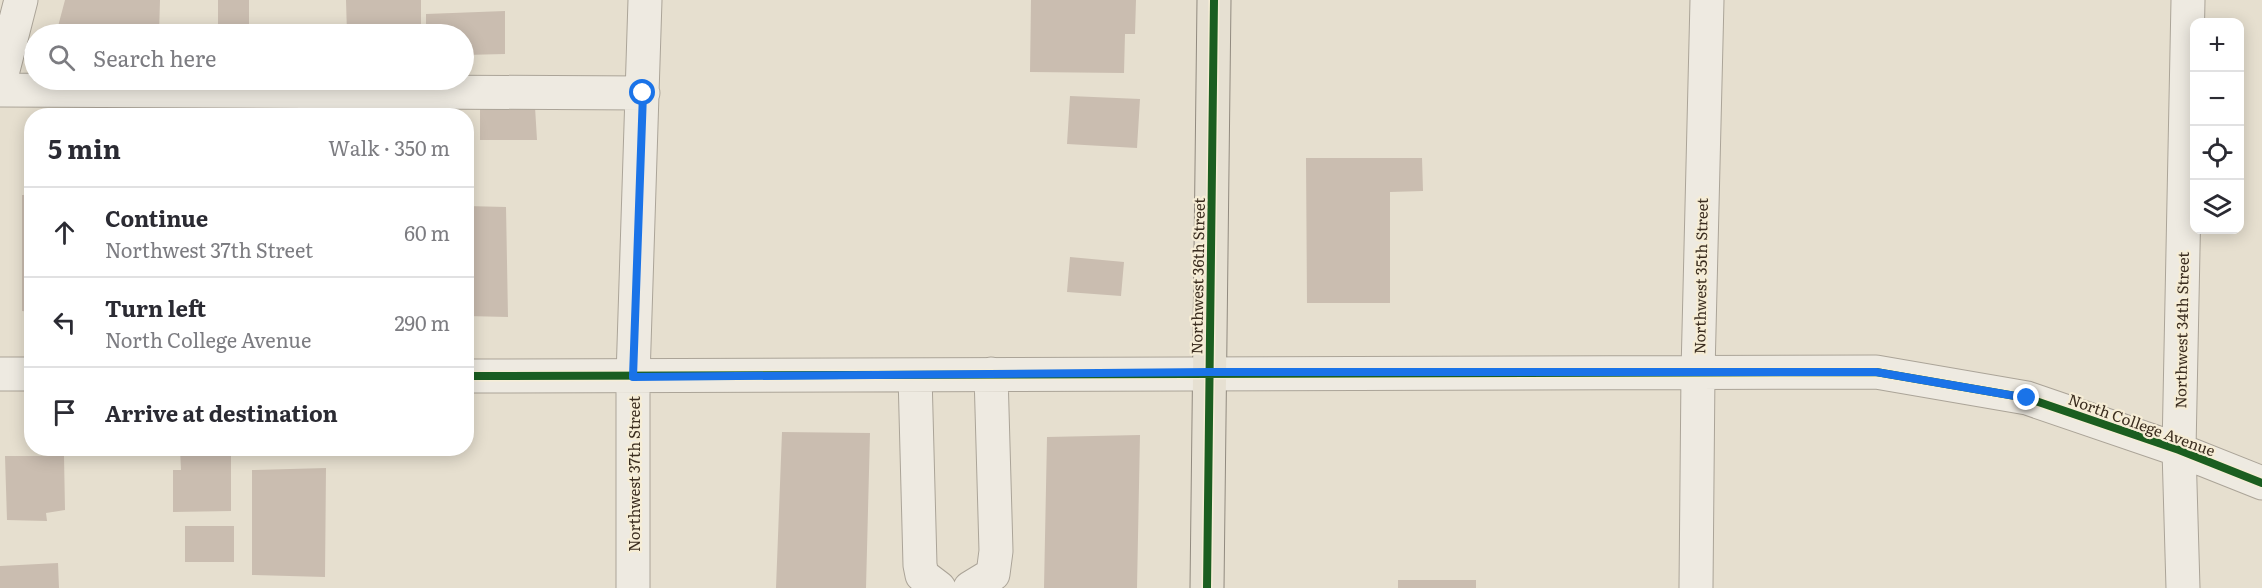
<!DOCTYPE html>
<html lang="en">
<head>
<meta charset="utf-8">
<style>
  :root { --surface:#fff; --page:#f7f7f7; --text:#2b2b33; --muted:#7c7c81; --line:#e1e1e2 }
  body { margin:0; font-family:Literata,serif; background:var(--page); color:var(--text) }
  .controls { position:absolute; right:18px; top:18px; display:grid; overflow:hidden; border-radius:12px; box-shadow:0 3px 15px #0003 }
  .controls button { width:54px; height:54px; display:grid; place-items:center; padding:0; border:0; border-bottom:2px solid var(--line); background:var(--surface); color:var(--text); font:30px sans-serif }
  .stop { position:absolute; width:18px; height:18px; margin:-14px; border:4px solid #1a73e8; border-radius:50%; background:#fff }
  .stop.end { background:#1a73e8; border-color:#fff; box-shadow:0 2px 6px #0008 }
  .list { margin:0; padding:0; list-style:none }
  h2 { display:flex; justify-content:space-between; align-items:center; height:78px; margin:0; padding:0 24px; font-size:26px }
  h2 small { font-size:20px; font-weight:400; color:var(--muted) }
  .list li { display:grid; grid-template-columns:39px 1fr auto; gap:18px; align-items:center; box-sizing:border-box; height:90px; padding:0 24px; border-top:2px solid var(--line) }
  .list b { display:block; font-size:22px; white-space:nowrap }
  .list p { margin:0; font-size:20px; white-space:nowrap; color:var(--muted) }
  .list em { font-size:20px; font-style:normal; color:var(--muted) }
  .icon { flex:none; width:33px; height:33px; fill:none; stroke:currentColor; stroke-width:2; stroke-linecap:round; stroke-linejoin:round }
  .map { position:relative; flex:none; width:2262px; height:588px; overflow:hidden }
  .search { position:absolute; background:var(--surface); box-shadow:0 3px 15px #0003; left:24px; top:24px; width:450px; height:66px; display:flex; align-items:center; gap:15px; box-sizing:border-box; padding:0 21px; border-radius:33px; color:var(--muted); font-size:22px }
  .panel { position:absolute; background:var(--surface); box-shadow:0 3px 15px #0003; left:24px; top:108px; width:450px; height:348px; border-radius:24px }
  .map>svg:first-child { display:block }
  .building { fill:#cabdb0 }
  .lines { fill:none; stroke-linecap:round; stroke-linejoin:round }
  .minor-casing { stroke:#aba498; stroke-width:35 }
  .major-casing { stroke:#918a7f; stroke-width:35 }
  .minor { stroke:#eeeae1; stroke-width:33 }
  .major { stroke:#e6e0d2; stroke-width:33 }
  .cycleway-casing { stroke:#f6edd6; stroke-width:11 }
  .cycleway { stroke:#1b5e20; stroke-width:8 }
  .route { stroke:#1a73e8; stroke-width:8 }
  .labels { text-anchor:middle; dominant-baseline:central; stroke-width:4.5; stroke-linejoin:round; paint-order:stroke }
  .street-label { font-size:15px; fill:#3b2d1f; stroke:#f6edd6 }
</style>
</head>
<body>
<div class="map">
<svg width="2262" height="588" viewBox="0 0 2262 588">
  <rect width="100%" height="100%" fill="#e6dfcf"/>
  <!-- building -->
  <path class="building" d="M65,0H160L159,34H56Z
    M218,0H249V31H259V34H218Z
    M346,0H421V34H347Z
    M1031,0H1136L1135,34H1125L1124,73L1030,72Z
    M505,11V54L464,55V34H426V14Z
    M1070,96L1140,99L1137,148L1067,144Z
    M450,100L449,116H421V101Z
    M535,107L537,140H480V108Z
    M1306,158H1422L1423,191L1390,192V303H1307Z
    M22,195H32V312L22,311Z
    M466,206L506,207L508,317L466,316Z
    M1070,257L1124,262L1121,296L1067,292Z
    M782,432L870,433L866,588H776Z
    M1140,435L1137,588H1044L1047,437Z
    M180,448H231V511L173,512V470H181Z
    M5,456H64L65,510L46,513L47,521L7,520Z
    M326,468L325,577L252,575V470Z
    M185,526H234V562H185Z
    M58,563L59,588H0V566Z
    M1398,580H1476V588H1398Z"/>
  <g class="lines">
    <!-- minor casing -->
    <g class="minor-casing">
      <path id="minor" d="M0,82L21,0
        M0,90L643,93
        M0,374H32
        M915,375L920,565L922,575L939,588
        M466,376L1876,372L2027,398L2179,450L2262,483
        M633,588V377L645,0
        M970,588L993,574L996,551L991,374
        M1696,588L1698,372L1707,0
        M2183,588L2179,450L2188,0"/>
    </g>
    <!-- major casing -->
    <g class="major-casing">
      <path id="major" d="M1207,588L1214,0"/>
    </g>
    <!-- minor -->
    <use href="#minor" class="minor"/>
    <!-- major -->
    <use href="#major" class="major"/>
    <!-- cycleway casing -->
    <g class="cycleway-casing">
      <path id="cycleway" d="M466,376L1876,372L2027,398L2179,450L2262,483
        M1207,588L1214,0"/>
    </g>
    <!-- cycleway -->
    <use href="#cycleway" class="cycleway"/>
  </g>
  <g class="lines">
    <!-- route -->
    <path class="route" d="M643,93L633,377L1209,372H1876L2027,398"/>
  </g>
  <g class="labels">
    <!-- street labels -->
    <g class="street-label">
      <text transform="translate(1197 276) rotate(-89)">Northwest 36th Street</text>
      <text transform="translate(1700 276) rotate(-89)">Northwest 35th Street</text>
      <text transform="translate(2181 330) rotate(-89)">Northwest 34th Street</text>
      <text transform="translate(2142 424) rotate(20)">North College Avenue</text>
      <text transform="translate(633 474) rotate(-90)">Northwest 37th Street</text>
    </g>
  </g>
</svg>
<div class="controls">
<button>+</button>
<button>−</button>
<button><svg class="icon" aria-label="locate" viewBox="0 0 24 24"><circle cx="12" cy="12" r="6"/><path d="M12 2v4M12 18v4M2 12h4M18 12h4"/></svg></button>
<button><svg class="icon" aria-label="layers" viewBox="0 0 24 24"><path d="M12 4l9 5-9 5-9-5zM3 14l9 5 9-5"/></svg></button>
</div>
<div class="stop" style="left:643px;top:93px"></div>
<div class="stop end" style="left:2027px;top:398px"></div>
<div class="search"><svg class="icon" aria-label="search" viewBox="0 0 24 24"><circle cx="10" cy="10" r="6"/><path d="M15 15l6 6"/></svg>Search here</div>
<section class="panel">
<h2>5 min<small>Walk · 350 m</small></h2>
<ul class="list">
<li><svg class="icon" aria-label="ahead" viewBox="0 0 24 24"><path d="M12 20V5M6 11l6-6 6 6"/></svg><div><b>Continue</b><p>Northwest 37th Street</p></div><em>60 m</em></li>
<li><svg class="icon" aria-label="left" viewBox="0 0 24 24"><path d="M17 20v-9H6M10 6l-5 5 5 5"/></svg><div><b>Turn left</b><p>North College Avenue</p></div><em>290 m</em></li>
<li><svg class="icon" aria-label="arrive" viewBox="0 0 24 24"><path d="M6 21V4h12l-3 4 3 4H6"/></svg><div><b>Arrive at destination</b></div></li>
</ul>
</section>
</div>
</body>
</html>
